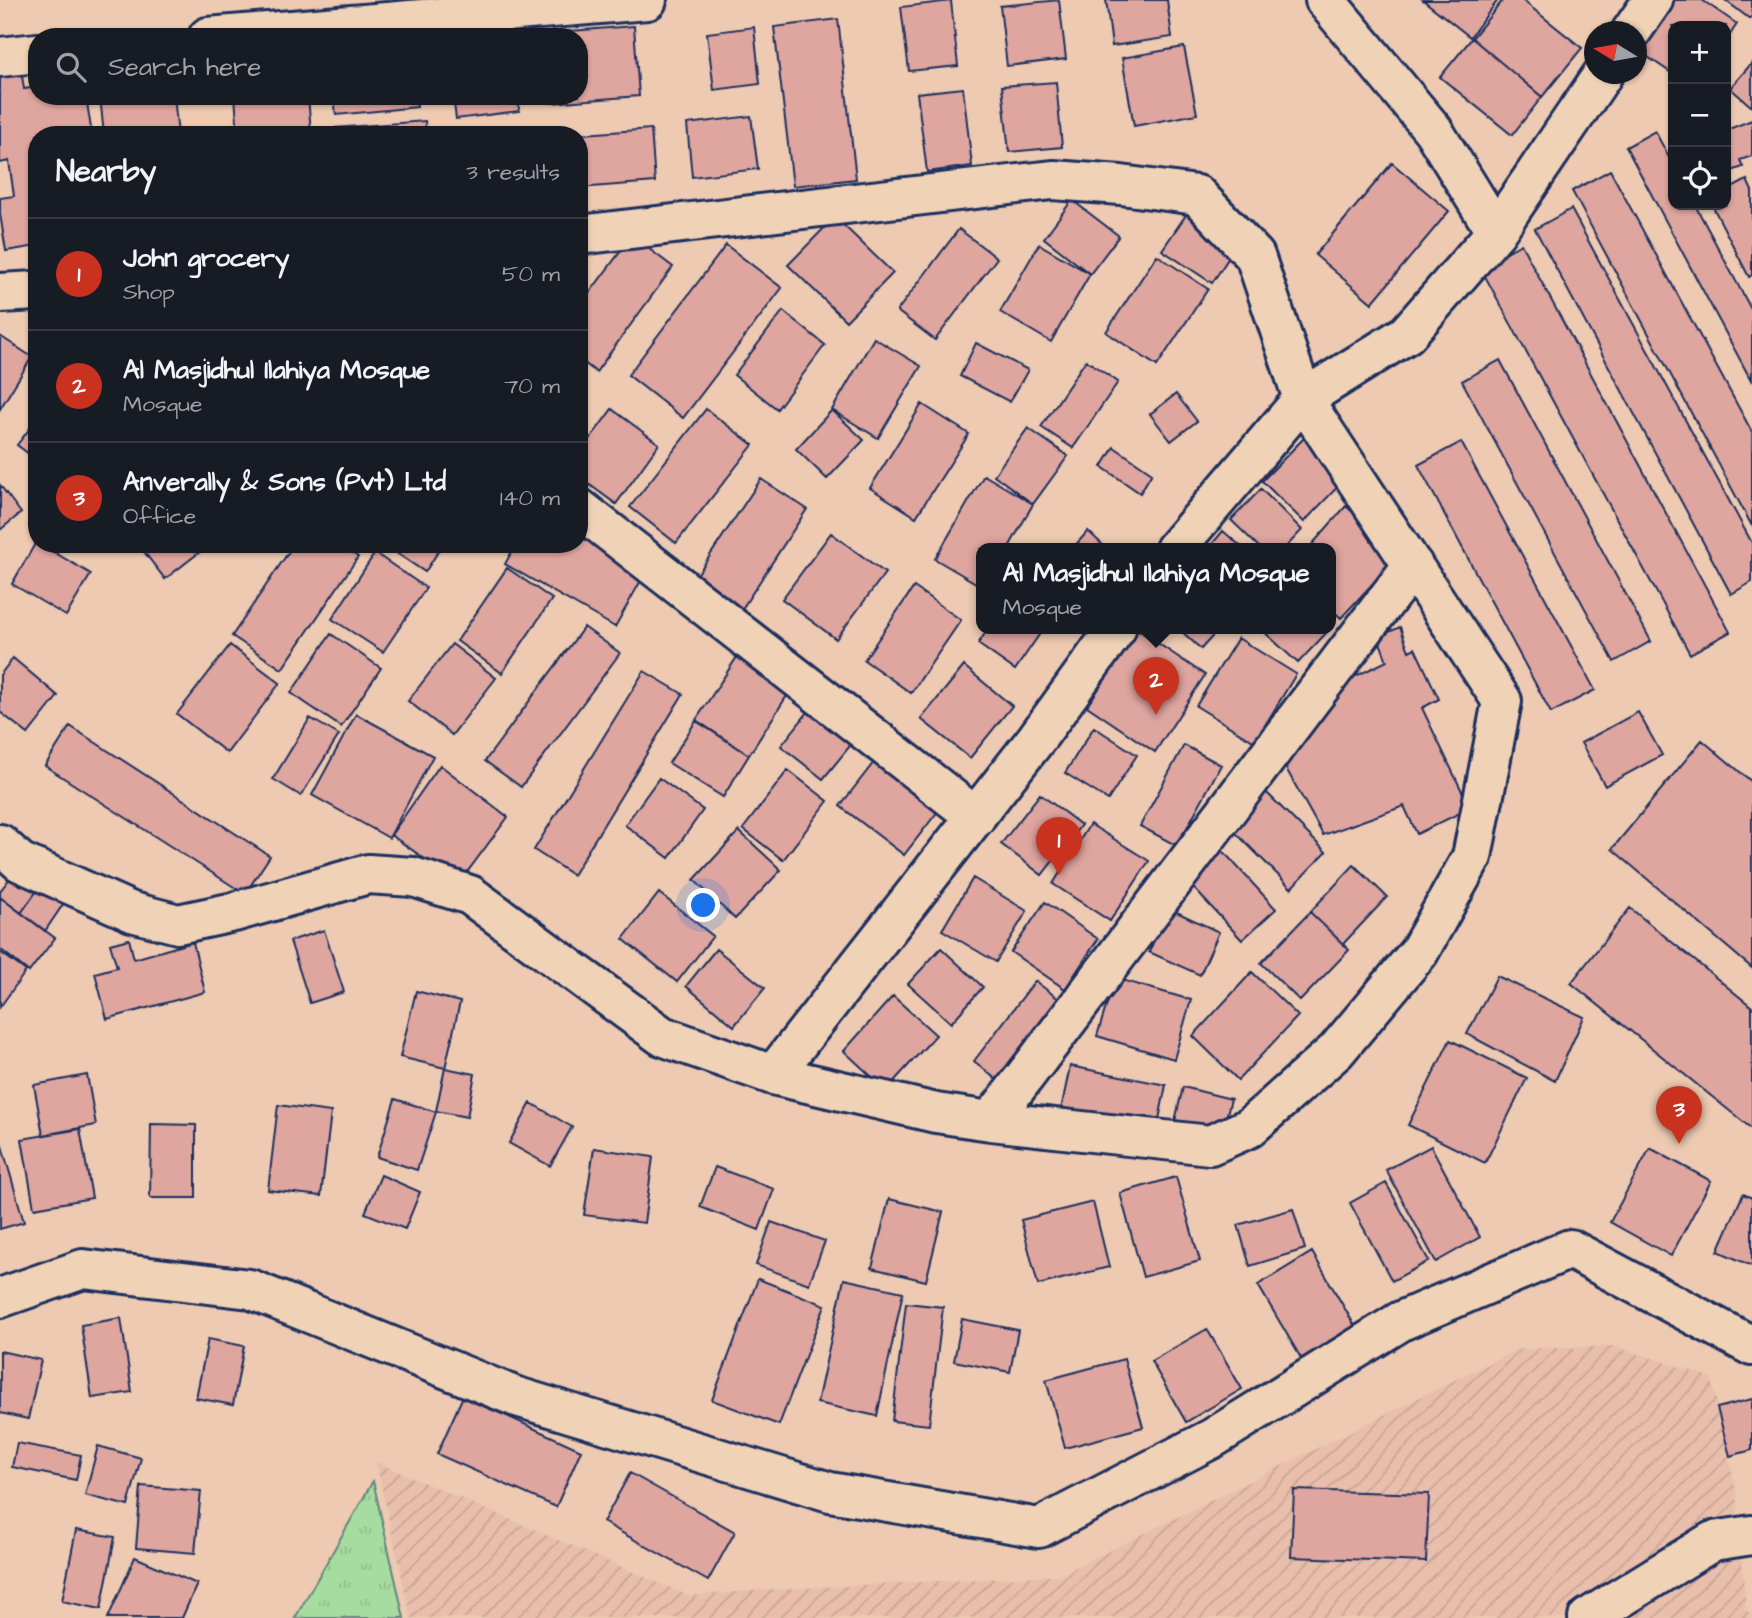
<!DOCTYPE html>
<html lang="en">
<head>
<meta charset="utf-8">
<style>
  :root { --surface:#171b24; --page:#242831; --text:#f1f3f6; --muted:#9ea1a6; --line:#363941; --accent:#c8321e }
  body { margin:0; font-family:"Architects Daughter",sans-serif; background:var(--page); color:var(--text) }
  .controls { position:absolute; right:21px; top:21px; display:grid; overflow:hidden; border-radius:14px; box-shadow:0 2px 5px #0004 }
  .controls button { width:63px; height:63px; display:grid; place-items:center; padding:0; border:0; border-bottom:2px solid var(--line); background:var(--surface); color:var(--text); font:35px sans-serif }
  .compass { position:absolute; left:1584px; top:21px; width:63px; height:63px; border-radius:50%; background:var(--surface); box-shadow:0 2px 5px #0004; rotate:281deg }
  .you { position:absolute; left:704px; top:906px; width:24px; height:24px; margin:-18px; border:5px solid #fff; border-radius:50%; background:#1a73e8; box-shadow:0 0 0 10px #1a73e833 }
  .badge { display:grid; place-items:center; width:46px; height:46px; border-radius:50%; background:var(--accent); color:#fff; font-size:23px; font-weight:700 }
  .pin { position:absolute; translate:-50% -58px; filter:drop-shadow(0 2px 4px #0008) }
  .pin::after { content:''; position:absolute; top:37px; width:24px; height:21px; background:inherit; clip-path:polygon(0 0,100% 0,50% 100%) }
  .popup { position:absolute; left:976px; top:543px; width:360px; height:91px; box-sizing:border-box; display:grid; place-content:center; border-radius:14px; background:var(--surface); filter:drop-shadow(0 2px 5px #0005); font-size:23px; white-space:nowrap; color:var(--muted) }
  .popup b { font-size:26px; color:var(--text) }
  .popup::after { content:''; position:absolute; left:50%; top:100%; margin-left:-14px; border:14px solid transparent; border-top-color:var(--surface) }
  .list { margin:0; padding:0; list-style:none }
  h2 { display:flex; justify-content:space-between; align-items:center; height:91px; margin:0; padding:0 28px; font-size:30px }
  h2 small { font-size:23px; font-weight:400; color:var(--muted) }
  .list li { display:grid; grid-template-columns:46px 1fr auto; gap:21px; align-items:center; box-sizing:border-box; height:112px; padding:0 28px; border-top:2px solid var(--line) }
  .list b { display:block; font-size:26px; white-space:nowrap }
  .list p { margin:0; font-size:23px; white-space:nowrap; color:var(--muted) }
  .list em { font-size:23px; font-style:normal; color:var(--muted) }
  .icon { flex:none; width:38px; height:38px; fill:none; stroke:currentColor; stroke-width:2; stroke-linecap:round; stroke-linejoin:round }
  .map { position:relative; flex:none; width:1752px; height:1618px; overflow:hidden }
  .search { position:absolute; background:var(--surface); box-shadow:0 2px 5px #0004; left:28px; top:28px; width:560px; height:77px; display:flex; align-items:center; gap:18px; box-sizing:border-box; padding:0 24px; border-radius:28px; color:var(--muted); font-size:26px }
  .panel { position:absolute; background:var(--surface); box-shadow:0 2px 5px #0004; left:28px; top:126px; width:560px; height:427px; border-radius:28px }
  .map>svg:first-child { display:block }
  .industrial { fill:url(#industrial-furrows) }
  .grass { fill:url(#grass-tufts); stroke:#60867e; stroke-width:2 }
  .building { fill:#dfa59f; stroke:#1b2f5e; stroke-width:2 }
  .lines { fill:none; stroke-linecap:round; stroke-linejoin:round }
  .minor-casing { stroke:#1b2f5e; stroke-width:44 }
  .minor { stroke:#f0d3b6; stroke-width:38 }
</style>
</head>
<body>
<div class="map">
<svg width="1752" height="1618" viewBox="0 0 1752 1618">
  <defs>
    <pattern id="industrial-furrows" width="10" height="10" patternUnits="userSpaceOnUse" patternTransform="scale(1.75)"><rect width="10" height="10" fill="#e9bfac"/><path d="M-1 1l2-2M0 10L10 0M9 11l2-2" fill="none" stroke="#c7a496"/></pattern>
    <pattern id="grass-tufts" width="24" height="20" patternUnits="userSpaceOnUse" patternTransform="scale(1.75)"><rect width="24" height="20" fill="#a6dc9f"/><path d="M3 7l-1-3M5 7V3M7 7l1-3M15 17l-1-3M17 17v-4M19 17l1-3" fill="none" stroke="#8ebd8b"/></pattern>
  </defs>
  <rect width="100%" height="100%" fill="#edcab1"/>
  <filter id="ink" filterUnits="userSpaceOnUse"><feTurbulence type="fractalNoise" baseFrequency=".0143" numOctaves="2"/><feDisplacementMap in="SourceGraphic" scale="14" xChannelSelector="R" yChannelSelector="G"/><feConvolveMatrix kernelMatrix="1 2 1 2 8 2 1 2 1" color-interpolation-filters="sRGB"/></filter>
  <g filter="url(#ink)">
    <!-- industrial -->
    <path class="industrial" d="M1614,1346L1711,1377L1736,1490L1746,1610L1752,1615V1618H411L376,1462L689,1596L746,1591L1060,1575L1518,1349Z"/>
    <!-- grass -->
    <path class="grass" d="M373,1481L404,1618H295Z"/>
    <!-- building -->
    <path class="building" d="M1059,0L1066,59L1007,66L1000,6Z
      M1106,0H1167L1172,37L1112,46Z
      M1423,0H1498L1470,37Z
      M1503,0H1522L1582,48L1542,97L1472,38Z
      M1667,0H1702L1737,24L1726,41V26H1673V74L1636,49Z
      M1725,0H1752V16L1750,19Z
      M951,1L958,66L909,71L901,7Z
      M838,19L856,179L793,186L774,27Z
      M634,26L639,96L551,103L550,96H579V37H546L545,33Z
      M754,27L760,84L714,90L707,33Z
      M1472,38L1542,97L1512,135L1440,77Z
      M1184,47L1197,114L1134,126L1122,58Z
      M1752,63V107L1730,88Z
      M21,69L24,89L37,87V96H86L92,135H37V246L6,251L0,214V198L14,196L9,161L0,163V72Z
      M1056,82L1062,147L1009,152L1002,86Z
      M963,88L972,166L927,172L917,93Z
      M100,96H174L178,135H104Z
      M235,96H308L311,132L278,135H238Z
      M334,96H416L417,107L336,115Z
      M453,96H518L519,111L456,119Z
      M751,116L758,169L692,177L687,124Z
      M1752,120V156L1740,160L1743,167L1726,173V121L1729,129Z
      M425,121L426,135H336L335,128Z
      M651,129L655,182L579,188V135H570Z
      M1655,131L1673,165V205H1695L1752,311V382L1626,147Z
      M1392,163L1449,211L1372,303L1315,255Z
      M1610,170L1752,432V526L1572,191Z
      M1747,180L1752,191V275L1749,277L1712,205H1726V191Z
      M1072,200L1119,236L1090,274L1044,238Z
      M1571,209L1752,543V582L1731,594L1535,229Z
      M1188,212L1237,245L1212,283L1162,250Z
      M835,217L893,273L846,321L788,265Z
      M959,229L997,258L935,340L897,311Z
      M632,236L673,267L596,372L579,359V307Z
      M1039,244L1090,274L1051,342L1000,312Z
      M1521,244L1730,632L1690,654L1480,267Z
      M726,245L782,288L683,418L628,375Z
      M1157,255L1208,289L1157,366L1106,332Z
      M783,311L825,345L777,409L734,375Z
      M0,336L32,357L0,409Z
      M874,338L921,366L878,438L832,410Z
      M976,343L1028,370L1010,402L960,376Z
      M1086,360L1118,382L1073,448L1041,427Z
      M1500,360L1651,641L1614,662L1462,381Z
      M1176,394L1197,421L1171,441L1150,414Z
      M922,404L969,434L916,517L870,488Z
      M612,409L659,444L616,504L579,477V454Z
      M706,409L753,445L676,543L630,507Z
      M832,410L864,440L827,479L796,449Z
      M37,419V460L17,445Z
      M1028,428L1068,456L1033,504L994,475Z
      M1305,437L1346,478L1304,522L1262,481Z
      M1461,442L1595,690L1551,713L1418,465Z
      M1114,447L1152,473L1140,493L1102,467Z
      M984,475L1033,504L1008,549H981V586L935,559Z
      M761,479L807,509L736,618L689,587Z
      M0,485L21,513L0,530Z
      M1261,489L1302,530L1284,549H1261L1231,520Z
      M1346,506L1399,555L1341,618L1331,609V549H1308Z
      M579,529L648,568L615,627L505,564L516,544H579Z
      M1088,531L1107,549H1072Z
      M1223,531L1244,549H1208Z
      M831,533L885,573L836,639L782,599Z
      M36,542L37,544H40L91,574L66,616L12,584Z
      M138,544H210L165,579Z
      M294,544H339L358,557L282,669L232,636Z
      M383,544H443L425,572Z
      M375,553L426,588L383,652L332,619Z
      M507,568L552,599L502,673L457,641Z
      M914,587L961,620L911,693L864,660Z
      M584,627L620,653L521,787L485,761Z
      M1400,627L1409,651L1415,648L1439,699L1422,708L1470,808L1417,834L1404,806L1323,835L1278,754L1350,673L1352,678L1387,661L1378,637Z
      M988,629H1043L1015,670L978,644Z
      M1179,629H1219L1201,649Z
      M1261,629H1330L1298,663Z
      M1138,630L1205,675L1155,752L1087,706Z
      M331,634L381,668L341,727L291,693Z
      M1238,638L1296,674L1255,742L1196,706Z
      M452,644L496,678L452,735L408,701Z
      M230,645L280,683L227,753L177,714Z
      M737,657L790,691L749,755L696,720Z
      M13,658L58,696L28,734L0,712V675Z
      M964,666L1012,706L970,758L921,719Z
      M644,671L683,694L573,875L534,850Z
      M812,707L854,741L823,779L781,746Z
      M1638,712L1662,755L1605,786L1581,743Z
      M356,714L433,756L389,838L312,795Z
      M310,718L339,735L301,796L273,779Z
      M696,721L749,755L723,797L669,763Z
      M70,726L270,856L245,894L45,766Z
      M1094,727L1137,755L1108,800L1065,773Z
      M1702,740L1752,782V968L1612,849Z
      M1184,745L1221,765L1177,846L1140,826Z
      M878,757L942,806L904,855L840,806Z
      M440,765L508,817L459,883L391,835Z
      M788,770L828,801L783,860L743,829Z
      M659,778L703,810L669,858L625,825Z
      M1260,786L1326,852L1291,888L1225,822Z
      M1040,794L1081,825L1042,875L1001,844Z
      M1090,824L1149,861L1110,921L1053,884Z
      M739,831L781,870L735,919L694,880Z
      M1222,850L1276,909L1242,940L1188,882Z
      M21,864L44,881L21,913L0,897V891Z
      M1354,865L1387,897L1343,944L1310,912Z
      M973,878L1027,911L996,962L942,930Z
      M44,881L68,897L45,931L21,913Z
      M659,893L713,936L677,982L623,939Z
      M0,897L55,938L29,972L0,949Z
      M1045,902L1098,939L1065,989L1011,952Z
      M1168,908L1219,932L1200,975L1149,952Z
      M1630,908L1752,1007V1129L1571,983Z
      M1310,912L1349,950L1300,1001L1261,963Z
      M324,930L344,992L310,1003L290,941Z
      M129,939L134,959L193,942L205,992L107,1019L95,973L117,967L110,944Z
      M941,948L983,987L951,1023L908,984Z
      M716,949L765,988L734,1026L686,986Z
      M0,952L26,971L0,1007Z
      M1252,972L1298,1016L1238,1080L1193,1036Z
      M1497,976L1584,1017L1555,1081L1467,1034Z
      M1115,978L1191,1000L1174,1059L1097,1036Z
      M1035,981L1060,1000L998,1081L974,1061Z
      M416,991L460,1002L445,1068L400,1057Z
      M893,996L936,1035L886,1090L844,1051Z
      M1450,1040L1527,1078L1485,1163L1408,1125Z
      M1070,1066L1166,1085L1156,1134L1060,1115Z
      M445,1068L475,1074L467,1117L436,1111Z
      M87,1075L96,1125L43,1135L34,1085Z
      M1183,1087L1231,1099L1222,1133L1175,1121Z
      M395,1099L436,1112L417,1170L377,1157Z
      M531,1103L572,1127L550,1166L509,1143Z
      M278,1105L331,1112L321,1196L268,1190Z
      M151,1124L196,1125V1198H150Z
      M80,1129L92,1198L34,1208L22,1139Z
      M0,1139L24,1222L0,1229Z
      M1431,1146L1480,1237L1436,1262L1386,1170Z
      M594,1148L653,1157L644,1223L584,1215Z
      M1650,1148L1711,1181L1671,1256L1610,1222Z
      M715,1167L774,1189L759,1230L700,1207Z
      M381,1175L420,1192L405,1229L365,1213Z
      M1176,1177L1200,1261L1143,1277L1120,1193Z
      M1386,1183L1429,1261L1392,1281L1350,1203Z
      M1743,1194L1752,1198V1266L1718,1251Z
      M889,1199L943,1212L926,1281L872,1268Z
      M1093,1202L1109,1267L1038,1285L1021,1220Z
      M1293,1209L1305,1249L1250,1266L1238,1225Z
      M771,1222L825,1241L809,1284L756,1265Z
      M1312,1252L1356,1328L1302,1360L1258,1285Z
      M758,1279L825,1305L779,1425L712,1400Z
      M844,1279L903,1292L877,1416L817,1403Z
      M906,1303L943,1307L929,1425L892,1421Z
      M121,1318L132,1392L92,1398L81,1325Z
      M962,1319L1018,1330L1010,1372L954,1361Z
      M1207,1329L1242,1389L1186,1422L1151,1361Z
      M208,1339L244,1346L233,1405L196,1398Z
      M0,1351L41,1360L28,1419L0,1413Z
      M1124,1359L1143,1427L1065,1448L1046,1380Z
      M463,1396L581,1450L556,1507L437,1454Z
      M1752,1399V1450L1730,1456L1717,1408Z
      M17,1443L81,1455L76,1480L12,1467Z
      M98,1446L141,1458L128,1506L85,1495Z
      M630,1473L735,1532L708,1581L603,1522Z
      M141,1486L201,1491L195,1553L136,1548Z
      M1294,1490L1429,1494L1426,1562L1291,1557Z
      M76,1530L115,1537L101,1609L62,1601Z
      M135,1557L197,1584L182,1618H108Z"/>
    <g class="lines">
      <!-- minor casing -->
      <g class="minor-casing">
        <path id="minor" d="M1325,0L1433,130L1496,232
          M1631,32L1653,0
          M208,37L647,0
          M0,57L37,53
          M579,235L1053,180L1121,185L1197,195L1255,256L1303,399L1175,549
          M0,293L37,291
          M579,508L976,817
          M0,844L20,862L132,912L178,924L234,912L368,874L413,877L470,895L662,1036L773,1075L936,1113L991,1121L1210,1145L1249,1128L1336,1051L1419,952L1472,857L1502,701L1303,399L1407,334L1496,232L1603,74
          M773,1075L1037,738L1116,629
          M991,1121L1413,565
          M0,1298L83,1269L250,1289L514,1396L830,1492L1039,1528L1213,1438L1401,1321L1570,1249L1752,1346
          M1588,1618L1713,1541L1752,1535"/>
      </g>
      <!-- minor -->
      <use href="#minor" class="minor"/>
    </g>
  </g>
</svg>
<div class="controls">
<button>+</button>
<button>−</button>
<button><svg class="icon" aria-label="locate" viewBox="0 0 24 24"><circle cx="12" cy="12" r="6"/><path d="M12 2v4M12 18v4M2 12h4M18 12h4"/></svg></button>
</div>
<svg class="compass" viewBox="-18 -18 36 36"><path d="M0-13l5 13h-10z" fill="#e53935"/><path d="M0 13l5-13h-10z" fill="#9ea1a6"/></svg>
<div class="you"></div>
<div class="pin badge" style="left:1059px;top:875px">1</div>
<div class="pin badge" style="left:1156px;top:715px">2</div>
<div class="popup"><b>Al Masjidhul Ilahiya Mosque</b>Mosque</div>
<div class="pin badge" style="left:1679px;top:1144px">3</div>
<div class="search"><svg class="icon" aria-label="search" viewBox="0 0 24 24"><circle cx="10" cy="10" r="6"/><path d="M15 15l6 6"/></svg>Search here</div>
<section class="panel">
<h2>Nearby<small>3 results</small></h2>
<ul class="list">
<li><span class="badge">1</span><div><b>John grocery</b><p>Shop</p></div><em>50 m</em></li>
<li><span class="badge">2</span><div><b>Al Masjidhul Ilahiya Mosque</b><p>Mosque</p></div><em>70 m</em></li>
<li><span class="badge">3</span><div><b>Anverally &amp; Sons (Pvt) Ltd</b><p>Office</p></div><em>140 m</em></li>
</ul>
</section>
</div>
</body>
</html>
